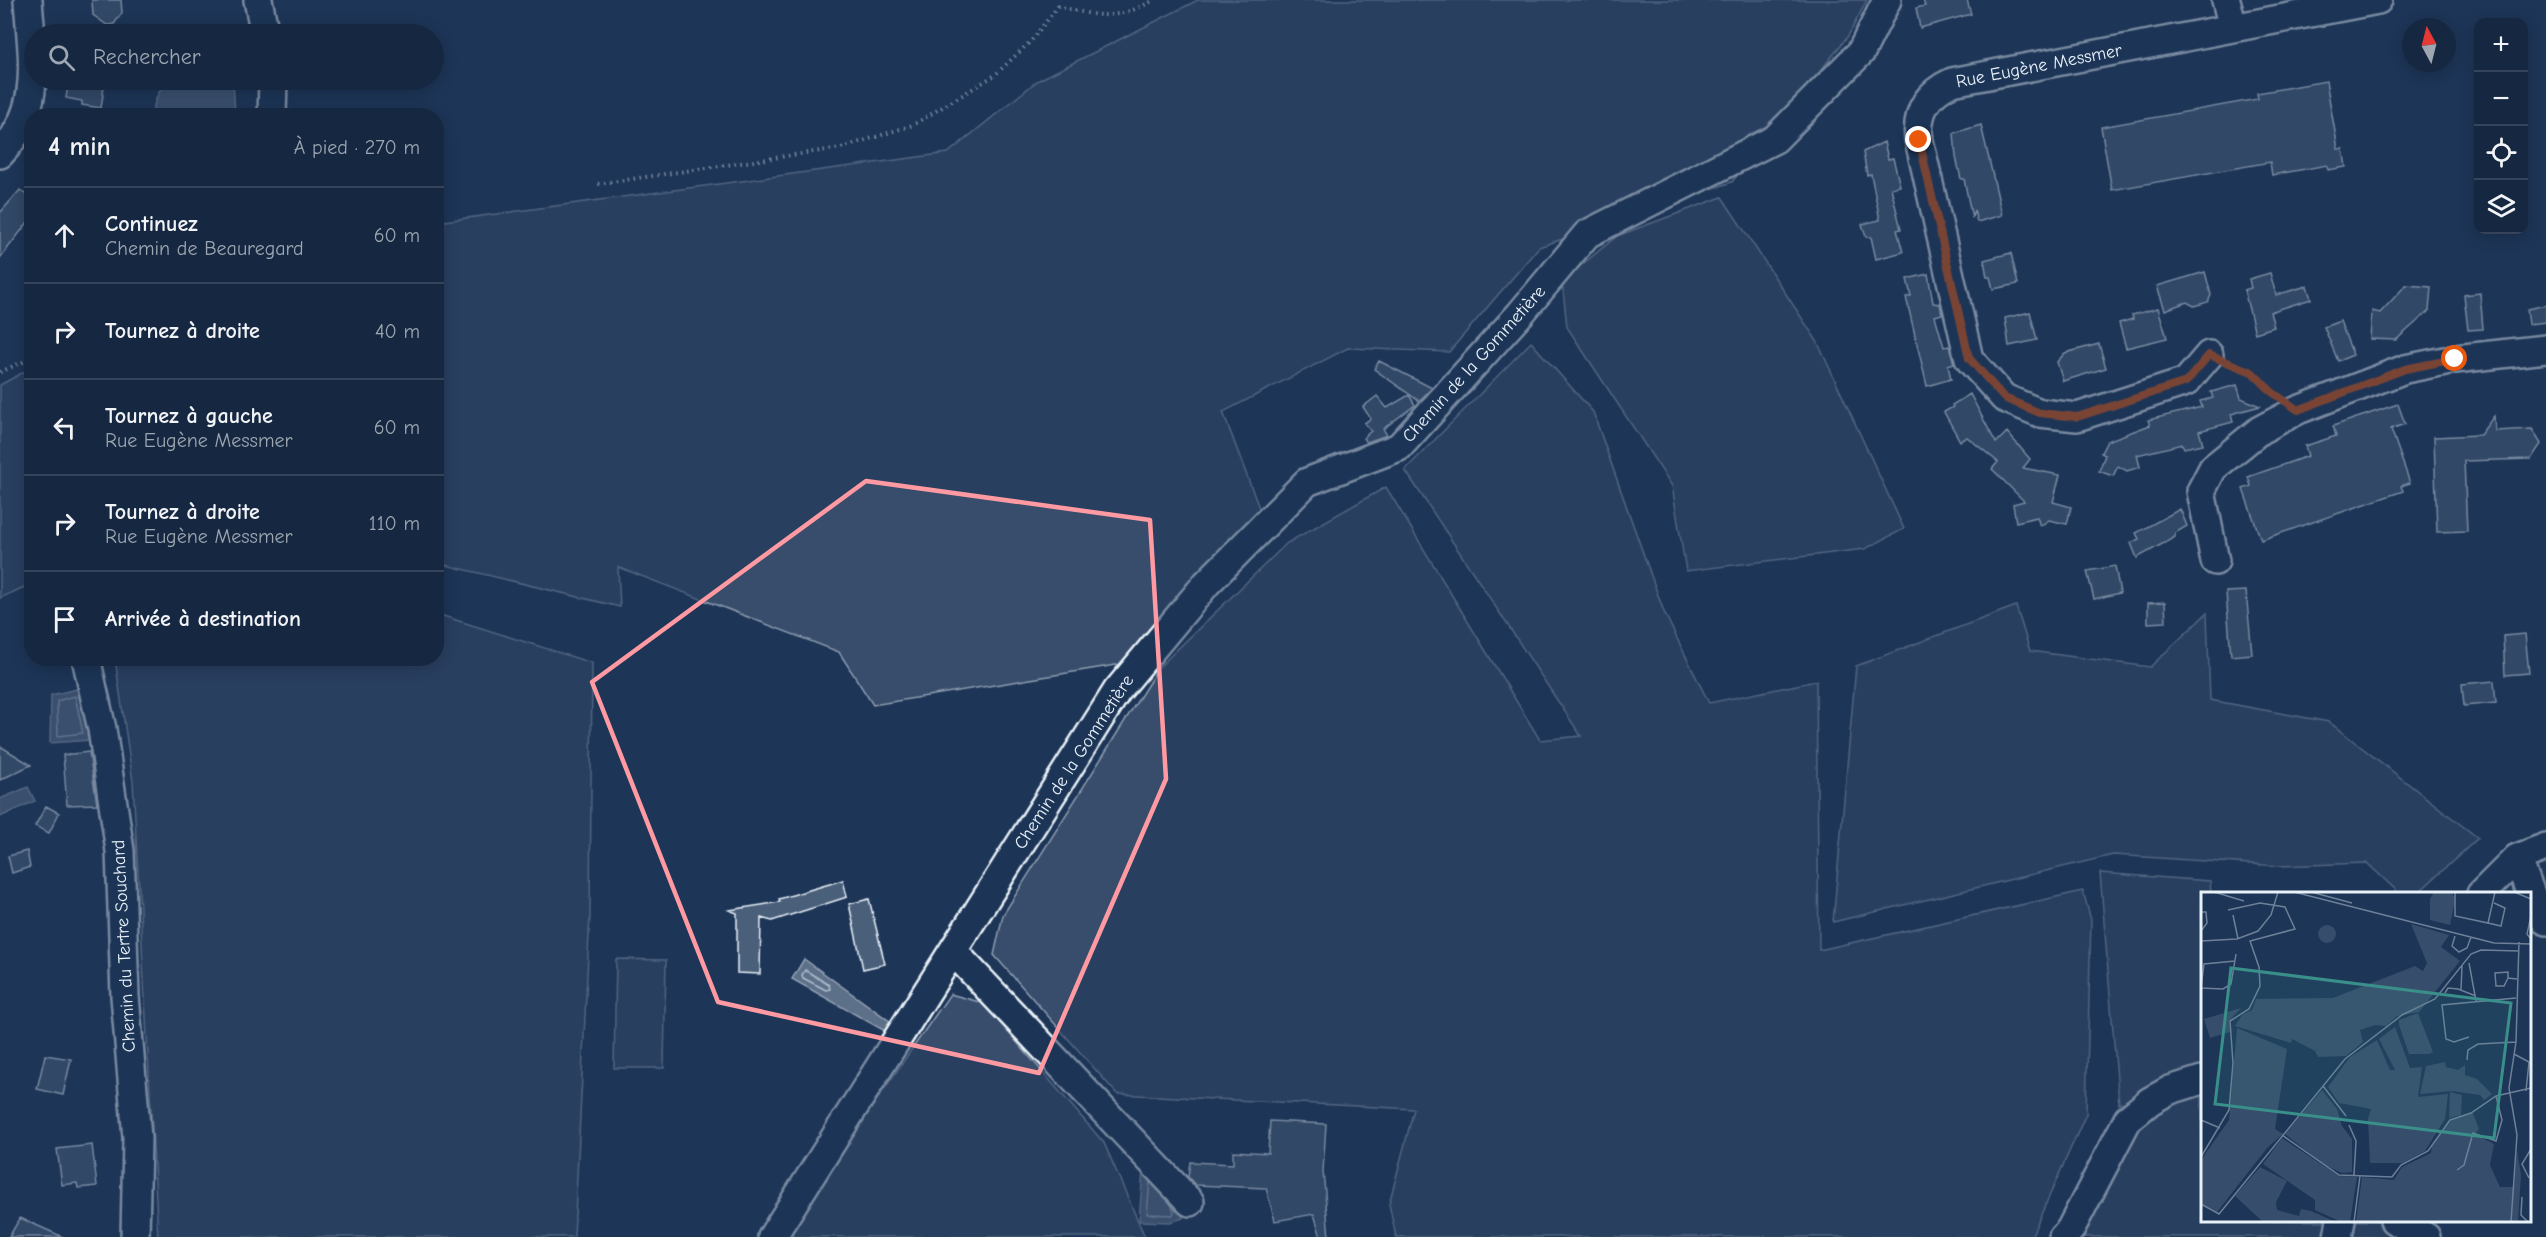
<!DOCTYPE html>
<html lang="fr">
<head>
<meta charset="utf-8">
<style>
  :root { --surface:#162841; --page:#23344c; --text:#f1f3f6; --muted:#9ea6b1; --line:#35445a }
  body { margin:0; font-family:"Comic Neue",sans-serif; background:var(--page); color:var(--text) }
  .controls { position:absolute; right:18px; top:18px; display:grid; overflow:hidden; border-radius:12px; box-shadow:0 3px 15px #0003 }
  .controls button { width:54px; height:54px; display:grid; place-items:center; padding:0; border:0; border-bottom:2px solid var(--line); background:var(--surface); color:var(--text); font:30px sans-serif }
  .compass { position:absolute; left:2402px; top:18px; width:54px; height:54px; border-radius:50%; background:var(--surface); box-shadow:0 3px 15px #0003; rotate:353deg }
  .stop { position:absolute; width:18px; height:18px; margin:-14px; border:4px solid #ea580c; border-radius:50%; background:#fff }
  .stop.end { background:#ea580c; border-color:#fff; box-shadow:0 2px 6px #0008 }
  .list { margin:0; padding:0; list-style:none }
  h2 { display:flex; justify-content:space-between; align-items:center; height:78px; margin:0; padding:0 24px; font-size:26px }
  h2 small { font-size:20px; font-weight:400; color:var(--muted) }
  .list li { display:grid; grid-template-columns:39px 1fr auto; gap:18px; align-items:center; box-sizing:border-box; height:96px; padding:0 24px; border-top:2px solid var(--line) }
  .list b { display:block; font-size:22px; white-space:nowrap }
  .list p { margin:0; font-size:20px; white-space:nowrap; color:var(--muted) }
  .list em { font-size:20px; font-style:normal; color:var(--muted) }
  .icon { flex:none; width:33px; height:33px; fill:none; stroke:currentColor; stroke-width:2; stroke-linecap:round; stroke-linejoin:round }
  .map { position:relative; flex:none; width:2546px; height:1237px; overflow:hidden }
  .search { position:absolute; background:var(--surface); box-shadow:0 3px 15px #0003; left:24px; top:24px; width:420px; height:66px; display:flex; align-items:center; gap:15px; box-sizing:border-box; padding:0 21px; border-radius:33px; color:var(--muted); font-size:22px }
  .panel { position:absolute; background:var(--surface); box-shadow:0 3px 15px #0003; left:24px; top:108px; width:420px; height:558px; border-radius:24px }
  .map>svg:first-child { display:block }
  .green { fill:#374d6c; stroke:#909fb2; stroke-width:1.5 }
  .water { fill:#5d7089; stroke:#95a4b5; stroke-width:1.5 }
  .lines { fill:none; stroke-linecap:round; stroke-linejoin:round }
  .shore { stroke:#b0bdcc; stroke-width:1.5 }
  .building { fill:#495e7a; stroke:#e8f1f8; stroke-width:1.5 }
  .minor-casing { stroke:#e8f1f8; stroke-width:32 }
  .path { stroke:#e8f1f8; stroke-width:4; stroke-dasharray:1.5 4.5; stroke-linecap:butt }
  .minor { stroke:#1d3557; stroke-width:27 }
  .route { stroke:#ea580c; stroke-width:8 }
  .marked { fill:none; stroke:#ff9aa2; stroke-width:4.5; stroke-linejoin:round }
  .labels { text-anchor:middle; dominant-baseline:central; stroke-width:4.5; stroke-linejoin:round; paint-order:stroke }
  .street-label { font-size:18px; fill:#e8f1f8; stroke:#1d3557 }
  .inset-road { fill:none; stroke:#6e8097; stroke-width:1.5 }
  .view { fill:#3a8f8a; fill-opacity:0.15; stroke:#3a8f8a; stroke-width:3 }
  .inset-edge { fill:none; stroke:#e8f1f8; stroke-width:3 }
</style>
</head>
<body>
<div class="map">
<svg width="2546" height="1237" viewBox="0 0 2546 1237">
  <rect width="100%" height="100%" fill="#1d3557"/>
  <filter id="ink" filterUnits="userSpaceOnUse"><feTurbulence type="fractalNoise" baseFrequency=".0167" numOctaves="2"/><feDisplacementMap in="SourceGraphic" scale="12" xChannelSelector="R" yChannelSelector="G"/><feConvolveMatrix kernelMatrix="1 2 1 2 8 2 1 2 1" color-interpolation-filters="sRGB"/></filter>
  <g filter="url(#ink)">
    <!-- green -->
    <path class="green" d="M1198,0H1867L1848,36L1732,182L1539,247L1449,352L1348,348L1223,412L1261,513L1128,663L873,705L839,652L618,567L620,607L437,563V222L948,153L1037,81Z
      M1722,197L1817,341L1904,529L1865,549L1686,571L1672,486L1567,327L1562,281L1617,236Z
      M1531,342L1593,412L1664,612L1709,703L1816,681L1819,950L2083,891L2091,920L2086,1114L2031,1237H1396L1389,1204L1414,1109L1117,1094L994,955L1003,915L1158,668L1287,543L1386,487L1540,740L1581,736L1405,470Z
      M31,368V584L0,598V385Z
      M2016,606L2030,651L2150,667L2207,613L2210,700L2329,722L2478,838L2418,893H2399L2367,863L2280,866L2113,855L1833,922L1856,666Z
      M437,614L592,663L590,915L574,1237H158L133,782L115,659L436,658Z
      M2100,873L2210,881L2211,893L2202,894V1074L2119,1104Z
      M616,959L666,960L664,1068H614Z
      M950,994L983,1003L1104,1143L1145,1237H787L854,1133Z
      M2202,1085V1220L2379,1221L2408,1237H2078L2148,1112Z"/>
    <!-- water -->
    <path class="water" d="M166,80H233L235,115H151L157,96Z
      M81,688L91,740L50,743L51,695Z
      M28,787L35,801L0,817V799Z
      M804,959L891,1022L885,1031L792,979Z
      M1143,1169L1179,1206L1183,1218L1170,1222L1139,1221Z"/>
    <g class="lines">
      <!-- shore -->
      <path class="shore" d="M75,696L83,733L58,736L57,701Z
        M805,970L829,985L830,989L826,990L803,978L802,975Z
        M1150,1181L1147,1214L1173,1215L1174,1212L1171,1204"/>
    </g>
    <!-- building -->
    <path class="building" d="M92,0H121L122,13L114,24L107,25L93,15Z
      M1923,0H1967L1971,14L1920,28L1916,8L1925,6Z
      M69,80H105L101,108L82,105V101L66,98Z
      M2326,81L2338,149H2343L2346,167L2328,170L2327,165L2272,175L2270,162L2112,190L2101,127L2258,99L2257,93Z
      M1981,125L2002,215L1977,222L1974,210L1972,218L1964,179H1961L1956,157L1954,133Z
      M1884,142L1888,159L1893,158L1900,186L1891,188L1901,229L1897,230L1903,252L1876,259L1871,237H1866L1862,224L1880,220L1871,174L1867,175L1863,152Z
      M20,190L32,199V217L0,258V213Z
      M2011,253L2018,284L1993,289L1990,277H1987L1984,260Z
      M2205,272L2211,295L2208,302L2194,306L2187,302L2165,310L2157,286Z
      M2270,273L2276,295L2307,286L2311,299L2270,312L2274,327L2255,333L2244,290L2251,288L2249,279Z
      M1928,274L1933,303L1940,304L1942,314L1935,316L1944,347L1949,346L1954,363L1948,365L1951,379L1927,386L1906,297L1911,296L1907,279Z
      M2406,285L2431,287L2429,311L2396,340L2370,339L2372,311L2380,313Z
      M2480,293L2483,329L2468,330L2464,295Z
      M2546,305V322L2529,324L2527,309Z
      M2158,308L2167,338L2126,348L2119,323L2133,319L2132,315Z
      M2030,312L2037,340L2009,346L2005,318Z
      M2340,321L2353,355L2338,361L2324,327Z
      M2099,344L2106,368L2063,381L2057,362L2065,353Z
      M1379,361L1432,388L1419,401L1374,369Z
      M2237,385L2241,398L2260,406L2231,414L2233,422L2199,431L2203,444L2184,448L2182,444L2137,455L2140,467L2127,471L2118,466L2113,476L2099,471L2105,455L2101,453L2107,441L2150,425L2148,420L2202,407L2200,401L2213,398L2211,392Z
      M1970,394L1996,443L2007,432L2030,459L2023,468L2060,475L2053,502L2071,507L2067,524L2049,520L2040,526L2037,517L2016,522L2013,504L2024,501L1992,469L1998,462L1967,437L1960,441L1944,412L1953,407L1952,405Z
      M1409,395L1415,405L1383,429L1387,435L1367,442L1363,438L1371,431L1364,423L1371,419L1363,407L1377,396L1387,408Z
      M2398,404L2405,424L2391,429L2410,483L2401,486L2403,491L2261,540L2243,489L2251,486L2248,477L2308,456L2305,446L2336,436L2333,426Z
      M2494,416L2495,431L2532,429L2541,444L2531,459L2464,461L2467,531L2437,532L2434,437L2480,435Z
      M2180,509L2187,526L2175,533V537L2137,558L2131,543L2139,539L2136,533Z
      M2115,566L2120,593L2094,599L2087,571Z
      M2246,591L2252,654L2231,656L2226,592Z
      M2165,602L2166,622L2148,623V603Z
      M2525,634L2529,673L2505,675L2503,636Z
      M2494,681L2496,703L2464,706L2462,684Z
      M0,746L31,765L0,780Z
      M89,752L97,804L67,805L63,755Z
      M46,806L59,813L49,833L35,826Z
      M27,851L30,867L12,873L8,856Z
      M843,880L847,897L772,921L761,918L760,974L737,973V913L729,910L780,902L779,899Z
      M869,899L885,964L863,969L849,904Z
      M45,1055L71,1059L63,1095L37,1089Z
      M1270,1121L1326,1124L1323,1171L1329,1237H1321L1314,1214L1275,1221L1266,1188L1195,1185L1188,1177L1190,1162L1233,1164V1151L1268,1153Z
      M92,1145L97,1186L78,1188L77,1183L62,1185L57,1149Z
      M20,1218L63,1237H9Z"/>
    <g class="lines">
      <!-- minor casing -->
      <g class="minor-casing">
        <path id="minor" d="M258,0L265,34
          M2226,0L2233,28
          M272,116L273,80
          M0,154C44,109 32,58 28,0
          M2209,355L2186,382L2077,417L2040,413L2004,398L1969,359L1919,140C1916,112 1926,94 1952,82L2378,0
          M2215,561L2201,491L2213,468L2260,430L2298,410L2405,369L2455,359L2546,349
          M86,658L102,729L120,851L125,996L137,1138L135,1237
          M2517,858L2533,899L2546,921
          M2481,894L2517,858L2546,847
          M953,951L1190,1202
          M2394,1220L2426,1237
          M772,1237L1117,691L1207,583L1307,482L1399,447L1520,314L1587,234L1775,139L1861,52L1887,0
          M2063,1237L2070,1230L2128,1119L2150,1101L2170,1090L2202,1080
          M2338,1237L2341,1220"/>
      </g>
      <!-- path -->
      <path class="path" d="M598,184L841,148L913,125L995,75L1031,41L1058,6C1098,17 1116,21 1154,0
        M2228,361L2252,372L2277,396
        M0,372L32,358"/>
      <!-- minor -->
      <use href="#minor" class="minor"/>
    </g>
  </g>
  <g class="lines" filter="url(#ink)">
    <!-- route -->
    <path class="route" d="M1919,140L1969,358L2004,398L2040,413L2077,417L2186,382L2209,355L2252,372L2272,392L2298,410L2405,369L2455,359"/>
  </g>
  <!-- marked area -->
  <path d="M0 0H2546V1237H0ZM866,481L1150,520L1166,779L1039,1073L718,1002L592,682Z" fill="#1d3557" fill-opacity=".55" fill-rule="evenodd"/>
  <path class="marked" d="M866,481L1150,520L1166,779L1039,1073L718,1002L592,682Z"/>
  <g class="labels">
    <!-- street labels -->
    <g class="street-label">
      <text transform="translate(2039 66) rotate(-11)">Rue Eugène Messmer</text>
      <text transform="translate(1474 364) rotate(-48)">Chemin de la Gommetière</text>
      <text transform="translate(1074 762) rotate(-57)">Chemin de la Gommetière</text>
      <text transform="translate(124 946) rotate(-93)">Chemin du Tertre Souchard</text>
    </g>
  </g>
  <!-- overview -->
  <g transform="translate(2201 892)">
    <rect width="330" height="330" fill="#1d3557"/>
    <path d="M233,0H251L254,8L249,33L229,28V7ZM210,32L248,43L240,55L259,69L218,120L196,124L185,134L174,133L159,138L162,150L145,164L117,165L114,159L91,147L90,151L34,134L41,123L51,118L55,107L132,106L214,74L222,79L226,71ZM117 42a9 9 0 1 1 18 0a9 9 0 1 1-18 0ZM40,116L28,129L29,140L9,146L3,127ZM217,121L232,160L228,162H208L198,133V128ZM194,135L209,176L221,175L217,205L247,202L244,227L224,259L202,271H169L167,227L170,217L138,211L127,195L149,165L176,148L189,178H194L178,147ZM36,136L86,157L74,237L82,242L67,255L16,320L0,311V268L28,228ZM244,170L245,175L257,178L264,173V183L276,187L291,202L283,208L279,203L251,199L219,202L225,174ZM121,198L136,217L141,234L151,247V280L141,281L123,273L84,242ZM249,200L261,203L260,223L248,226ZM272,221L278,237L274,242L293,252L289,273L299,295H313L316,258L320,283L317,330H155L161,285L193,288L201,275L230,261L231,253L251,227ZM81,246L138,284L156,285L149,330H140L114,318V308L62,272ZM59,275L86,289L75,310L76,318L98,324L100,317L110,319L135,330H62L34,304Z" fill="#374d6c"/>
    <path class="inset-road" d="M13,0L43,9M93,0L293,51L330,52M110,0L151,11M254,0V24L287,31L294,0M313,0L330,7M0,20H5L6,31L0,39M32,23L37,47M330,24L326,42L330,47M287,31L300,34L304,16L293,11M254,44L251,54L258,60L266,56L270,45M0,49L36,47L57,39L70,23L77,0M268,71L275,109M307,86L303,94H295L294,81L307,80V86L316,87M0,96L22,97L30,92L35,62M0,96L3,72L34,69M260,98L261,74M244,101L247,96L257,97L275,104M268,145L253,150L245,147L241,113L315,106M313,162L328,170L325,199M266,168L267,158L277,152L315,150M122,194L145,224M0,228L19,236M148,233L155,249L153,283M81,243L138,283L191,285L200,273L227,259L249,228L270,221L295,204L330,196M0,265L28,218L32,171L29,129L48,117L59,94L58,75L49,49L94,37L84,15L59,11L27,18M256,278L263,273L272,241L295,249L301,228L295,204M328,286L321,272L330,257M321,305L320,323L327,330M0,312L18,322L144,167L201,123L234,107L270,62L280,58L318,59M153,330L159,284M310,330L316,243L308,196L315,150L318,50"/>
    <path class="view" d="M30,76L310,111L293,246L14,212Z"/>
    <rect width="330" height="330" class="inset-edge"/>
  </g>
</svg>
<div class="controls">
<button>+</button>
<button>−</button>
<button><svg class="icon" aria-label="locate" viewBox="0 0 24 24"><circle cx="12" cy="12" r="6"/><path d="M12 2v4M12 18v4M2 12h4M18 12h4"/></svg></button>
<button><svg class="icon" aria-label="layers" viewBox="0 0 24 24"><path d="M12 4l9 5-9 5-9-5zM3 14l9 5 9-5"/></svg></button>
</div>
<svg class="compass" viewBox="-18 -18 36 36"><path d="M0-13l5 13h-10z" fill="#e53935"/><path d="M0 13l5-13h-10z" fill="#9ea6b1"/></svg>
<div class="stop" style="left:2455px;top:359px"></div>
<div class="stop end" style="left:1919px;top:140px"></div>
<div class="search"><svg class="icon" aria-label="search" viewBox="0 0 24 24"><circle cx="10" cy="10" r="6"/><path d="M15 15l6 6"/></svg>Rechercher</div>
<section class="panel">
<h2>4 min<small>À pied · 270 m</small></h2>
<ul class="list">
<li><svg class="icon" aria-label="ahead" viewBox="0 0 24 24"><path d="M12 20V5M6 11l6-6 6 6"/></svg><div><b>Continuez</b><p>Chemin de Beauregard</p></div><em>60 m</em></li>
<li><svg class="icon" aria-label="right" viewBox="0 0 24 24"><path d="M7 20v-9h11M14 6l5 5-5 5"/></svg><div><b>Tournez à droite</b></div><em>40 m</em></li>
<li><svg class="icon" aria-label="left" viewBox="0 0 24 24"><path d="M17 20v-9H6M10 6l-5 5 5 5"/></svg><div><b>Tournez à gauche</b><p>Rue Eugène Messmer</p></div><em>60 m</em></li>
<li><svg class="icon" aria-label="right" viewBox="0 0 24 24"><path d="M7 20v-9h11M14 6l5 5-5 5"/></svg><div><b>Tournez à droite</b><p>Rue Eugène Messmer</p></div><em>110 m</em></li>
<li><svg class="icon" aria-label="arrive" viewBox="0 0 24 24"><path d="M6 21V4h12l-3 4 3 4H6"/></svg><div><b>Arrivée à destination</b></div></li>
</ul>
</section>
</div>
</body>
</html>
